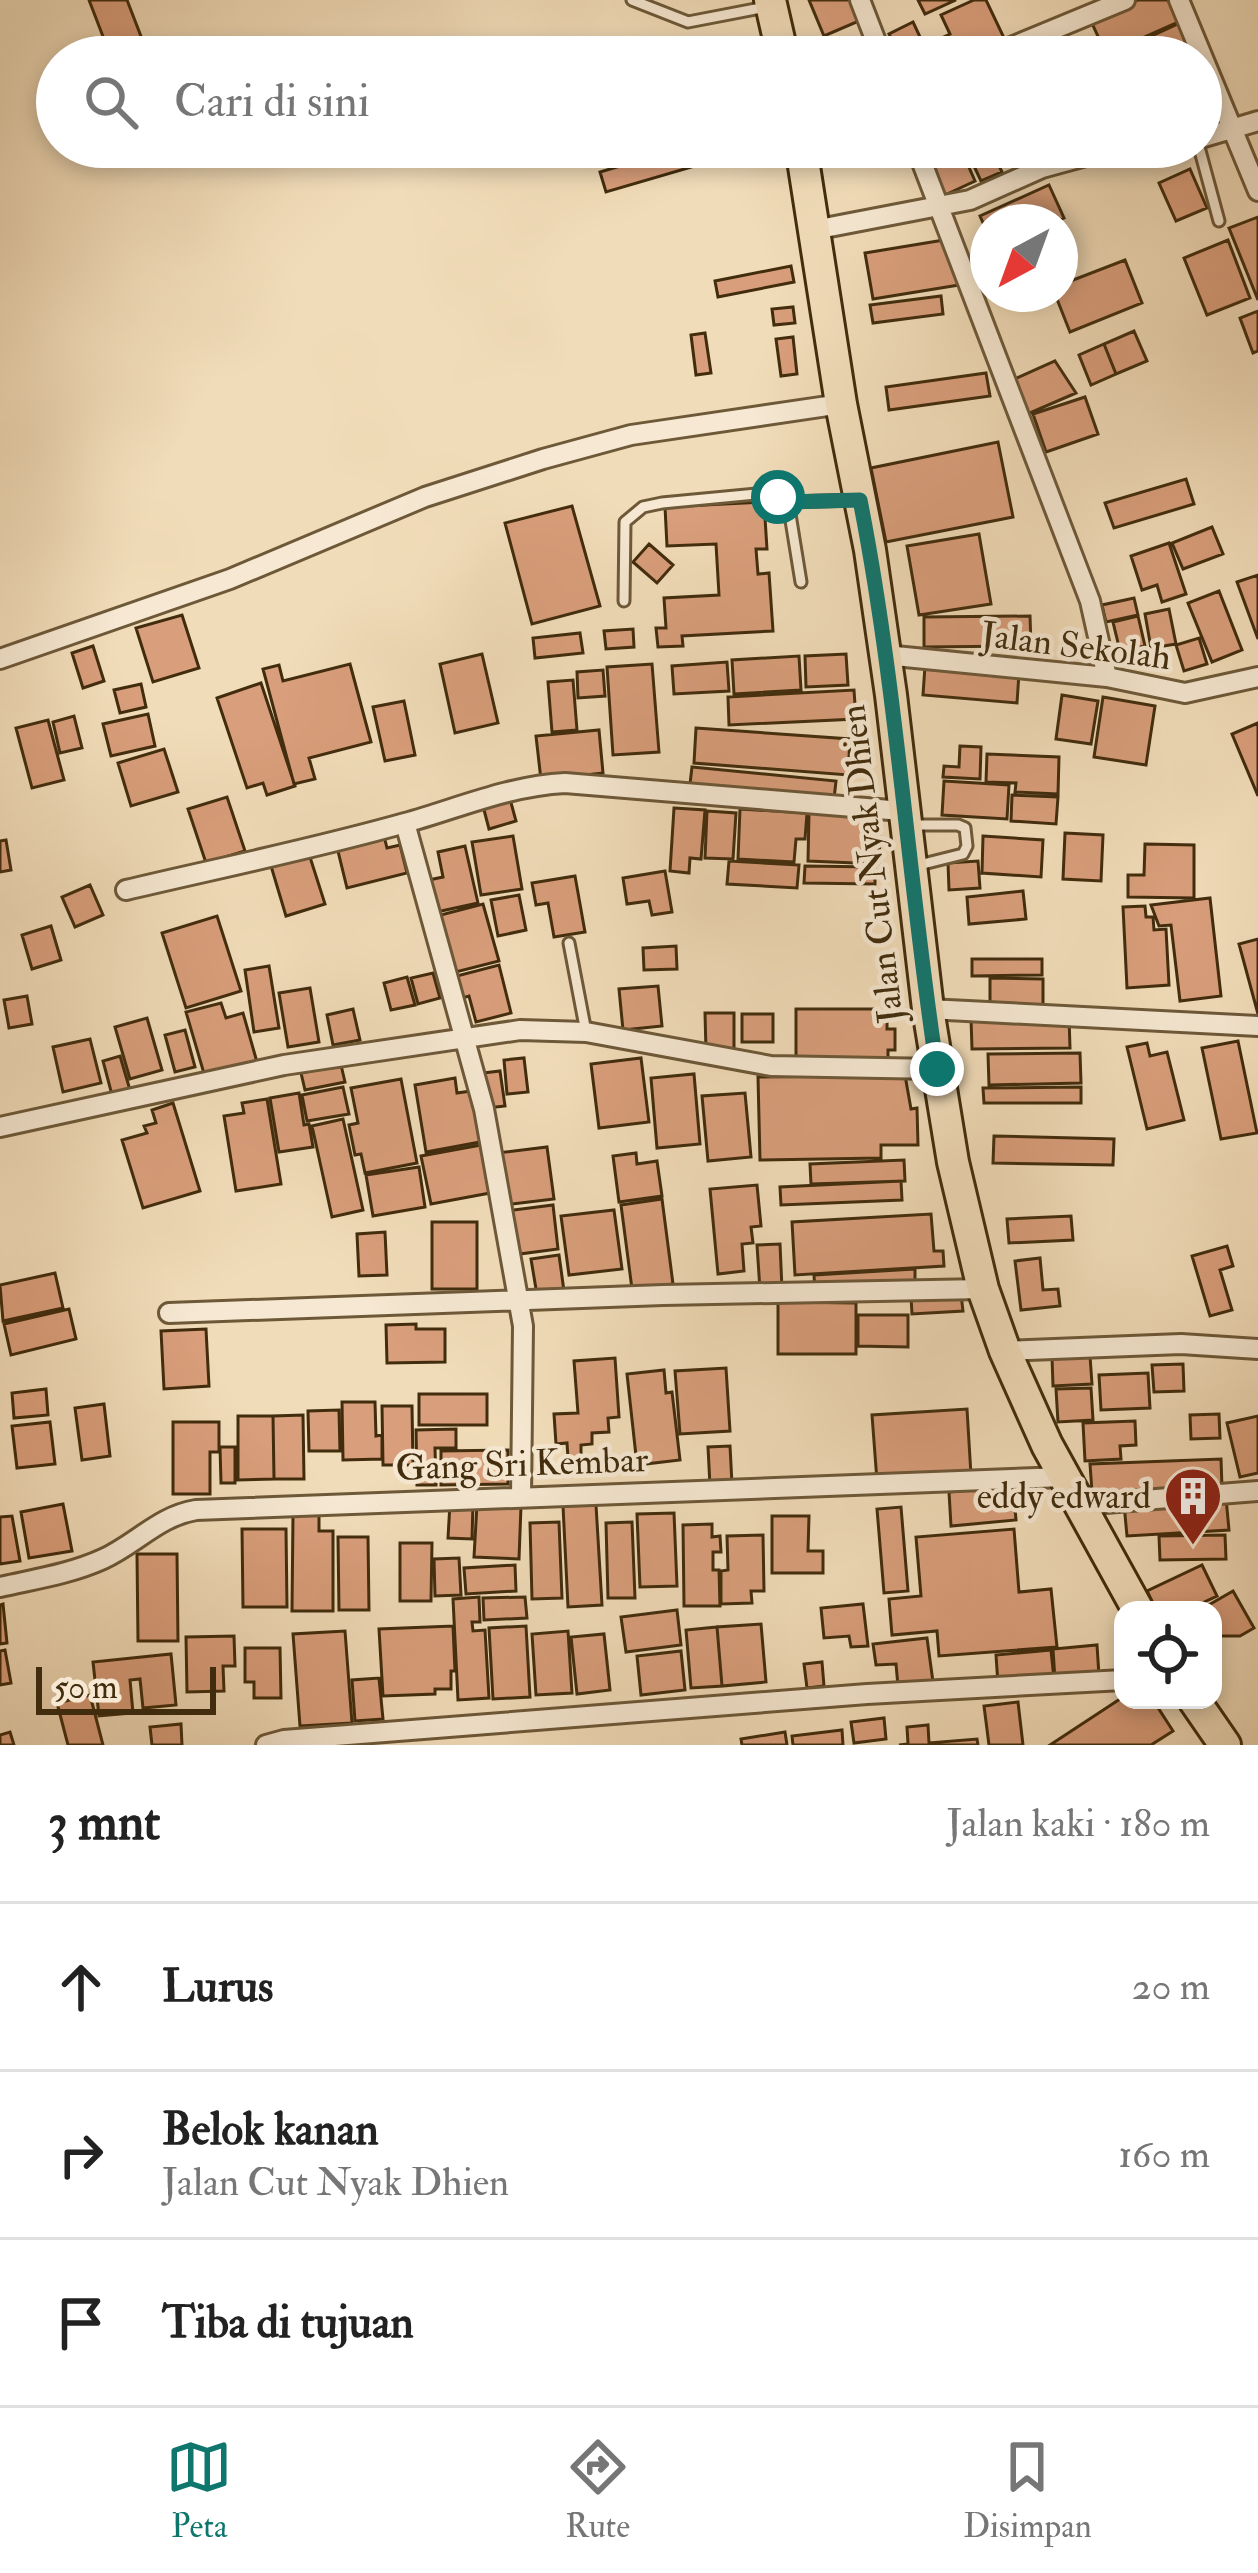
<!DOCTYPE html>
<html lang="id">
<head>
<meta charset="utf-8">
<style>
  :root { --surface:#fff; --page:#f6f6f6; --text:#222; --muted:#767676; --line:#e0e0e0; --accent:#0f766e }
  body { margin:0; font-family:"IM FELL Double Pica",serif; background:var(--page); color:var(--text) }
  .controls { position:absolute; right:36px; bottom:36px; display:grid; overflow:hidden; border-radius:24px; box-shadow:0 6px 18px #0003 }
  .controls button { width:108px; height:108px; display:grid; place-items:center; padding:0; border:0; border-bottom:3px solid var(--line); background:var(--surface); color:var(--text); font:60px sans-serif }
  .compass { position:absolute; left:970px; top:204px; width:108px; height:108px; border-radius:50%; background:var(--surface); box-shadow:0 6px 18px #0003; rotate:221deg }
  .scale { position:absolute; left:36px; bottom:30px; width:180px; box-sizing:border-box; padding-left:12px; border:6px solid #412c0d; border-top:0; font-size:33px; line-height:42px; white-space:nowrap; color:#412c0d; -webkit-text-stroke:9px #f6e8d2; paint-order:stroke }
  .stop { position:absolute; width:36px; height:36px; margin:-27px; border:9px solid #0f766e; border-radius:50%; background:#fff }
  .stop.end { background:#0f766e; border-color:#fff; box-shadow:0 3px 12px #0008 }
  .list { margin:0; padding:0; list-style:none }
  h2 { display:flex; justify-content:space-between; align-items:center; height:156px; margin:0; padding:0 48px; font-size:51px }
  h2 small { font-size:39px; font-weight:400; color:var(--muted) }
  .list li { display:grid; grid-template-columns:78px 1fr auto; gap:36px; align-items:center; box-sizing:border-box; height:168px; padding:0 48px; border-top:3px solid var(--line) }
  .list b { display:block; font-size:45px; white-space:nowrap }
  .list p { margin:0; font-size:39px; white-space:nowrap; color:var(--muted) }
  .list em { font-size:39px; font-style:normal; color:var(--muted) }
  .icon { flex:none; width:66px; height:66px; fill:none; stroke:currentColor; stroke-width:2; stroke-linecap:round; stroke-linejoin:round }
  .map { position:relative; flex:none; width:1258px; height:1745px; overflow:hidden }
  .search { position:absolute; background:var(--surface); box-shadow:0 6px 18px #0003; left:36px; right:36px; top:36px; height:132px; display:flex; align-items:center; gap:30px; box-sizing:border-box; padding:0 42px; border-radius:66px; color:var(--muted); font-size:45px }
  .sheet { height:660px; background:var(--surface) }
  nav { display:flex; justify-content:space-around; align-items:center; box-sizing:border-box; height:168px; border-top:3px solid var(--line); background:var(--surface); font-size:33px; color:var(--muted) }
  nav a { display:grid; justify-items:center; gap:6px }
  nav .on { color:var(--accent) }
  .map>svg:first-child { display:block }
  .building { fill:#d99e7b; stroke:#412c0d; stroke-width:3 }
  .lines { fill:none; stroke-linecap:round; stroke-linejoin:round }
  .service-casing { stroke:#6d5838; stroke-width:15 }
  .minor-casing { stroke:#6d5838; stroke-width:24 }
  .primary-casing { stroke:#412c0d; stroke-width:36 }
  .service { stroke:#f6e8d2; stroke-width:9 }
  .minor { stroke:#f6e8d2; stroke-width:18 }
  .primary { stroke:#f1dcb9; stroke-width:30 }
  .route { stroke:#0f766e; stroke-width:15 }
  .labels { text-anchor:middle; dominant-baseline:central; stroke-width:9; stroke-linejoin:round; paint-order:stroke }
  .street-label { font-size:36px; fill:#412c0d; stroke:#f6e8d2 }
  .poi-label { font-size:36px; fill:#412c0d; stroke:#f6e8d2; text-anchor:end }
</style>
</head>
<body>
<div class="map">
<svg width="1258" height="1745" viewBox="0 0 1258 1745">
  <rect width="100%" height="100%" fill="#f1dcb9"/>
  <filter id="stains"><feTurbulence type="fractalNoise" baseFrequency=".00167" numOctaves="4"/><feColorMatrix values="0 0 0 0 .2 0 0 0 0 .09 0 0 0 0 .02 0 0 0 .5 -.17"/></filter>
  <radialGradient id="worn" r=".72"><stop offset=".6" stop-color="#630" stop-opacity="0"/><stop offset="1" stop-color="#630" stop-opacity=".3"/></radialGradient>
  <!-- building -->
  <path class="building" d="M89,0H127L142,39L109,52Z
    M809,0H851L859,21L824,36Z
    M918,0H956L925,14Z
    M974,0H986L1005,40L968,57H921L918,49L950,34L941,15Z
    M1138,0H1168L1178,22L1106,54L1091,21Z
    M913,22L921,39L897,51L889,34Z
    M1180,23L1195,57H1148L1141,41Z
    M1139,41L1146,57H1103Z
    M650,46L653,57H623L622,53Z
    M684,147H734L736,154L606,192L600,172Z
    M923,147H960L975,181L945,195Z
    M965,147H990L1002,172L981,181Z
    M996,147H1025L1027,151L1003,162Z
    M1031,147H1061L1036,158Z
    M1190,169L1207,208L1176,221L1159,183Z
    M1049,185L1064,218L1054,222H988V234L980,216Z
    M1258,217V300L1229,228Z
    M950,239L959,285L873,299L865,253Z
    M1228,240L1250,298L1207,315L1184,258Z
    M1125,260L1142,303L1070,332L1055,294H1060V285Z
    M791,266L794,282L718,297L715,281Z
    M941,296L943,314L873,323L870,305Z
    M793,307L795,323L774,325L772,309Z
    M1258,311V351L1253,353L1240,318Z
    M1134,331L1147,361L1116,374L1104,344Z
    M705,333L711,373L696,375L691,335Z
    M793,337L797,374L781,376L776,339Z
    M1104,344L1116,374L1091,385L1079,355Z
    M1055,361L1076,393L1023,416L1008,382Z
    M986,373L990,396L889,410L886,387Z
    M1085,397L1098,434L1046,452L1033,414Z
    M998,442L1013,517L886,542L871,468Z
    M1186,479L1194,504L1114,528L1105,503Z
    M764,502L767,549H756L758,574L769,573L773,631L682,636L683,646L658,647L656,628H666L664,598L719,595L716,544L667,546L665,507Z
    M572,506L600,606L532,624L505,523Z
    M1212,527L1223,554L1183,569L1172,543Z
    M979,534L991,604L919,615L907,546Z
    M1169,543L1186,594L1162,602L1157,585L1142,590L1131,556Z
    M649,544L673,565L657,583L633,562Z
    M1258,575V639L1237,582Z
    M1219,591L1242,650L1212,662L1188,603Z
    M1134,598L1138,615L1106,622L1102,605Z
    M1169,609L1176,644L1151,648L1145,614Z
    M182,615L199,668L153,682L136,628Z
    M1030,616L1031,646L924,647V617Z
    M1138,616L1145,646L1120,651L1113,622Z
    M633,629L634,647L606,649L604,631Z
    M580,633L583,653L535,658L533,638Z
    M1199,638L1207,664L1184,671L1176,645Z
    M93,646L104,681L83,688L72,653Z
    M482,654L498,723L455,733L440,664Z
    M846,654L848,685L806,687L805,656Z
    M799,656L801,690L734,694L732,660Z
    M727,662L729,691L674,694L672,666Z
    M350,664L371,742L309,758L315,779L294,784L263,669L279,665L283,681Z
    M652,664L659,752L613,755L607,667Z
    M925,666L1019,673L1017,703L923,695Z
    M603,670L605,696L578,698L577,672Z
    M573,680L577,730L552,732L548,682Z
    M261,683L295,786L267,795L263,783L247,788L217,698Z
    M141,684L146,707L120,713L114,690Z
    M854,690L856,719L729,725L728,697Z
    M1062,695L1098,701L1091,744L1056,739Z
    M1103,697L1155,706L1146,765L1094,757Z
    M404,701L415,755L385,761L373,707Z
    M148,714L155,746L111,756L103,724Z
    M74,716L82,748L60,753L53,722Z
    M48,720L64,780L32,788L16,728Z
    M1258,723V796L1232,734Z
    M696,728L850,739L848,775L694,763Z
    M599,730L603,773L541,780L536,736Z
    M960,746L981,747L980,779L943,777L944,766L959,767Z
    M164,749L178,792L131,806L118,763Z
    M987,754L1059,757L1058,794L1015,792L1016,783L986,782Z
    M692,767L836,781L834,799L690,784Z
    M944,781L1009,785L1007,819L942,815Z
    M1012,795L1058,797L1056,824L1011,821Z
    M227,797L245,851L206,863L188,809Z
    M510,799L516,821L489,829L483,806Z
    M674,808L705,810L701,859L690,858L689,873L670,871Z
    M740,809L807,813L805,839H796L794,862L738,859Z
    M707,811L736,813L733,859L705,858Z
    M809,813L870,815L869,837H880L879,864L808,861Z
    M1065,833L1103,835L1101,881L1063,879Z
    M384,836L387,848L400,845L407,873L347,888L337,847Z
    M513,836L522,889L481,895L472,842Z
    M983,836L1043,840L1041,877L982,873Z
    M6,840L11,870L0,872V841Z
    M1145,844L1194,845V898L1128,897V875H1144Z
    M465,846L478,903L432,913L424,881L443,877L438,852Z
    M309,854L325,904L286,916L271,866Z
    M729,861L799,865L797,888L727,884Z
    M978,861L980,888L949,890L948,863Z
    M805,866L875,867V884L804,883Z
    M665,871L672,912L652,915L649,901L627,904L623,878Z
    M575,876L585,932L554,937L548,903L536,905L532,883Z
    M90,885L103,915L75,927L62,897Z
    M1023,891L1026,919L969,924L967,897Z
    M519,895L526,930L498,936L491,900Z
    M1210,898L1221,996L1180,1001L1171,925L1159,926L1151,905Z
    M483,904L499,961L448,974L433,917Z
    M1145,906L1146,917H1153L1154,930L1166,929L1169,985L1127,988L1123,907Z
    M217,916L241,991L186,1008L162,933Z
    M51,926L61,960L32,969L22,935Z
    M1258,939V1014L1239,944Z
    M676,946L677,969L644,970L643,948Z
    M972,959H1042V975L972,976Z
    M499,965L511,1013L476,1022L469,996L455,1000L449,978Z
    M269,966L279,1028L254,1032L245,970Z
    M433,973L440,998L418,1004L411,978Z
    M407,977L415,1005L391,1010L384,983Z
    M990,978L1043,979V1010H990Z
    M658,986L662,1026L623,1030L619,989Z
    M310,988L319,1042L288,1047L279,993Z
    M27,996L32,1024L9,1028L4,1000Z
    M221,1003L226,1018L243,1013L257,1062L205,1077L186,1012Z
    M353,1009L360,1040L333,1045L327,1015Z
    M796,1009H875V1017H887V1029H895V1050H888V1062L796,1063Z
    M705,1013H734V1051H706Z
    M742,1014H773V1042H742Z
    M1069,1017L1070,1048L972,1049L971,1018Z
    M147,1018L162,1070L130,1079L115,1027Z
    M185,1030L195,1067L175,1072L165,1035Z
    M90,1039L101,1083L63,1092L53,1047Z
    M1238,1041L1257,1133L1221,1139L1202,1048Z
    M1147,1043L1150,1056L1167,1052L1184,1120L1147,1129L1127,1047Z
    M1080,1053L1081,1083L989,1085L988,1054Z
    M120,1056L130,1090L112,1095L103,1061Z
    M524,1058L528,1092L507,1094L504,1060Z
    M641,1058L649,1122L599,1128L591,1064Z
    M341,1065L345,1082L305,1090L301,1073Z
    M500,1071L505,1106L487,1108L483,1073Z
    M694,1074L700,1144L657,1148L651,1078Z
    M905,1075L911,1109L917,1108L918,1145H881V1158L760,1160L758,1077Z
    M455,1078L457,1093L471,1091L480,1142L426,1152L415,1085Z
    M401,1079L417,1163L365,1173L361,1154L355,1155L349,1125L358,1123L351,1088Z
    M343,1087L349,1114L307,1121L302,1095Z
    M1081,1087V1103H984L983,1088Z
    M299,1093L304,1125L309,1124L313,1147L279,1152L270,1098Z
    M745,1093L751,1157L708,1161L702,1096Z
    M267,1099L281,1184L236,1191L224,1116L244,1113L242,1103Z
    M173,1103L200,1191L143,1208L122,1140L147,1133L144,1126L156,1123L152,1110Z
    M343,1119L363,1210L332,1217L312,1126Z
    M994,1136L1114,1139L1113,1165L993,1163Z
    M481,1145L490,1193L431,1204L421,1156Z
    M547,1147L554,1199L504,1205L497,1153Z
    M636,1153L637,1164L657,1161L662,1196L619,1202L613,1156Z
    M904,1160L905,1181L811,1184L810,1164Z
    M419,1167L425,1207L373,1216L366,1175Z
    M901,1181L902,1200L781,1205L780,1187Z
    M757,1185L761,1226L751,1227L753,1243L742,1244L744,1271L718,1274L710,1189Z
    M662,1199L673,1284L632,1289L621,1205Z
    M553,1205L558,1249L512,1255L506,1211Z
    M614,1210L622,1269L569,1275L561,1216Z
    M931,1214L934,1251H943L944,1266L795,1275L792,1222Z
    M1071,1216L1073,1240L1009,1243L1007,1219Z
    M432,1222H477V1289H432Z
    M385,1232L387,1275L359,1276L357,1234Z
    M780,1244L782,1289L760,1290L757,1245Z
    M1227,1246L1233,1266L1220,1270L1232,1310L1210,1316L1192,1256Z
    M559,1255L564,1291L537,1295L531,1259Z
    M1040,1258L1043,1290L1058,1289L1060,1306L1021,1310L1015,1261Z
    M915,1269V1285L815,1291L814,1275Z
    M55,1273L63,1308L3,1321L0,1285Z
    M961,1294L963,1311L912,1314L911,1297Z
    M778,1302L856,1303V1354H778Z
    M69,1309L76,1339L11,1355L4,1324Z
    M858,1315H908V1347L858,1346Z
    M416,1324V1329H445V1362L387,1363L386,1325Z
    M206,1329L209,1386L164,1389L161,1331Z
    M1090,1356L1092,1384L1053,1386L1052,1357Z
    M615,1358L619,1417L608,1418L609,1432L592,1433V1444L581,1445V1457L568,1458L567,1443L556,1444L554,1414L578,1413L574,1361Z
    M1183,1364L1184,1391L1154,1392L1152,1365Z
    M726,1368L730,1431L680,1434L675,1371Z
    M664,1370L666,1393L672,1392L680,1460L637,1465L627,1374Z
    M1148,1373L1150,1408L1101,1410L1099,1375Z
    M1091,1388L1093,1420L1058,1422L1056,1389Z
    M46,1389L48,1415L14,1418L12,1393Z
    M419,1394H487V1425H419Z
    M342,1402H375L376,1436L382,1435V1459L343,1460Z
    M104,1404L110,1456L82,1460L75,1408Z
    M382,1406H412L413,1465H383Z
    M967,1409L971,1475L877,1481L872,1415Z
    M339,1410L340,1451H309L308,1411Z
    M1219,1414L1220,1438L1191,1439L1190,1415Z
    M303,1415L304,1479H274L273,1416Z
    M238,1416H273L274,1479L238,1480Z
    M1258,1416V1473L1240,1477L1227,1423Z
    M1135,1421L1136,1445L1120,1446L1121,1459L1085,1461L1083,1423Z
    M50,1422L55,1464L17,1468L12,1426Z
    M173,1422H219V1452H210V1494H173Z
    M456,1429V1448H435L436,1485H417L416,1430Z
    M730,1446L732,1484L710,1486L708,1447Z
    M220,1447H235V1483H221Z
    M508,1450V1484L441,1485V1451Z
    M1221,1459L1222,1487L1092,1492L1090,1464Z
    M1013,1486L1016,1520L951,1526L949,1492Z
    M1226,1498L1229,1530L1127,1536L1124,1504Z
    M450,1503L473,1504L472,1539L448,1538Z
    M63,1504L72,1551L29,1558L21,1512Z
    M477,1504L521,1506L519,1559L474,1557Z
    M596,1505L602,1605L568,1607L563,1506Z
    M901,1507L908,1591L884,1593L877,1509Z
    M674,1513L677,1586L640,1587L637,1514Z
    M293,1515H319V1531H333V1611H292Z
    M12,1516L20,1561L0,1564V1517Z
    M772,1516H809L808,1551H823V1573H772Z
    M559,1522L562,1598L532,1599L530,1523Z
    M632,1522L635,1598H608L606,1523Z
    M712,1524V1537L720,1536L721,1552H713V1570H719L720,1606H684L683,1525Z
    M242,1529H286L287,1607H243Z
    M1014,1529L1019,1592L1051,1589L1057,1647L939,1656L937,1631L892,1635L889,1599L921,1596L916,1537Z
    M763,1535L764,1591H751L752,1603L721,1604V1571L728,1570L727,1536Z
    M1225,1535L1226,1559L1160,1560L1159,1536Z
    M338,1537H368L369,1610H339Z
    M400,1543H432L431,1601H400Z
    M137,1554H177L178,1641H138Z
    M459,1558L461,1595L435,1596L434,1559Z
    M515,1565L516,1591L466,1594L464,1568Z
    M1202,1565L1217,1596L1187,1610H1156L1147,1591Z
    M1233,1591L1254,1628L1240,1636H1213V1610H1200Z
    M479,1597L480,1622H472L473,1631L485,1630L489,1698L458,1700L453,1599Z
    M525,1597L527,1618L484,1620L483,1598Z
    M3,1604L7,1643L0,1644V1605Z
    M863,1604L868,1646L851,1647L849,1636L824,1638L821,1608Z
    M677,1610L681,1645L626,1652L621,1617Z
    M761,1624L766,1682L722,1686L717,1627Z
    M453,1626L455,1671H451V1689H435V1694L383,1696L379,1629Z
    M526,1626L530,1697L493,1699L489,1628Z
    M717,1627L722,1686L691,1688L686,1630Z
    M345,1631L352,1723L300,1726L293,1634Z
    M568,1631L572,1693L536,1695L532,1634Z
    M604,1634L610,1690L577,1694L571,1637Z
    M234,1636L235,1666H223L224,1691L187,1692L186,1637Z
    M927,1638L933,1682L898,1686L896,1664L876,1665L873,1644Z
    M1097,1645L1099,1676L1055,1680L1053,1649Z
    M245,1648H280L281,1698H254V1682H245Z
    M5,1650L11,1683L0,1685V1651Z
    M1051,1650L1054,1679L998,1684L996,1655Z
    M681,1651L685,1690L641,1695L637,1656Z
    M171,1654L176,1705L143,1708L140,1679L130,1680L133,1713L99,1716L93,1662Z
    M822,1662L824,1686L807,1688L804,1664Z
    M379,1678L383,1719L355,1721L352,1680Z
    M90,1695L103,1745H68L57,1703Z
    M1123,1697L1153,1700L1173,1731L1151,1745H1050Z
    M1018,1702L1023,1745H989L984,1706Z
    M884,1718L886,1739L854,1743L851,1722Z
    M181,1724L182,1745H152L150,1727Z
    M928,1725L929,1743L977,1739L978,1745H899L908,1744L907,1727Z
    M842,1730L843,1745H793L792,1736Z
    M10,1732L14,1745H0V1735Z
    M785,1732L787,1745H742L741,1739Z"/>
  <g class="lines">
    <!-- service casing -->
    <g class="service-casing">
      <path id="service" d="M632,0L688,22L766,7
        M1199,147L1219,221
        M788,502L801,582
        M624,601L625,522L643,507L662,503L767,493L788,502L854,500
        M909,825H958L965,828L967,846L963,854L915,866
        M569,943L586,1032"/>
    </g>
    <!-- minor casing -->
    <g class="minor-casing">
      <path id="minor" d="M860,0L882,57
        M1179,0L1258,191
        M987,57L1125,0
        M1201,138L1258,121
        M916,147L1090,601L1107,677
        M814,230L970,200L1042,168L1119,147
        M885,655L1107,677L1185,693L1258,677
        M0,659L230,579L425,497L543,459L631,435L841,404
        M405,823L484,1109L523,1326L521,1497
        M126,890C219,868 313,849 405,823C459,808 508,786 565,783L902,811
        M928,1009L1258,1026
        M0,1127L284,1065L520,1030L586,1032L771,1066L937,1069
        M169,1313L663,1295L983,1289
        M1005,1351L1181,1344L1258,1349
        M1080,1505L1258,1491
        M0,1587C35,1579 70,1574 103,1559C136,1544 159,1516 196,1510L1064,1477
        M266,1745L284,1740L867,1694L1123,1680"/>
    </g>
    <!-- primary casing -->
    <g class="primary-casing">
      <path id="primary" d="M770,0L783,57
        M801,147L841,404L870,550L891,695L928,1009L953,1162L983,1289L1005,1351L1047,1445L1138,1610
        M1194,1700L1225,1745"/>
    </g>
    <!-- service -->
    <use href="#service" class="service"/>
    <!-- minor -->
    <use href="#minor" class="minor"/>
    <!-- primary -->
    <use href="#primary" class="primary"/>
  </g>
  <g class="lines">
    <!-- route -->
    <path class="route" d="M778,497L788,502L860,500C897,687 908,880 937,1069"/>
  </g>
  <!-- icons -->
  <defs>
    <g id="building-pin" transform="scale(3)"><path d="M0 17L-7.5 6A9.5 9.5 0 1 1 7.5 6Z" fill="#8f2418" stroke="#f6e8d2"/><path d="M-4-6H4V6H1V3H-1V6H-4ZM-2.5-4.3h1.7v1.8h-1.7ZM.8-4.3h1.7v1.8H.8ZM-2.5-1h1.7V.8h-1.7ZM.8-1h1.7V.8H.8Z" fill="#fff"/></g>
  </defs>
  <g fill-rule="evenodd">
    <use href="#building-pin" x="1193" y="1496"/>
  </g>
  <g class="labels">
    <!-- street labels -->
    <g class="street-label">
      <text transform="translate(1076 646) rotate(7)">Jalan Sekolah</text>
      <text transform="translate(872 864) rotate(-97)">Jalan Cut Nyak Dhien</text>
      <text transform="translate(522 1464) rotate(-2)">Gang Sri Kembar</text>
    </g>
    <!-- poi labels -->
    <g class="poi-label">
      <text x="1151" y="1496">eddy edward</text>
    </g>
  </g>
  <rect width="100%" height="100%" filter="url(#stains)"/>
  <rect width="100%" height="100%" fill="url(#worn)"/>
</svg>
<div class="controls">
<button><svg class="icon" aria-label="locate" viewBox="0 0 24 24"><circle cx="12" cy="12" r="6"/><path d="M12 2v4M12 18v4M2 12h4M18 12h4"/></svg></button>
</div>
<svg class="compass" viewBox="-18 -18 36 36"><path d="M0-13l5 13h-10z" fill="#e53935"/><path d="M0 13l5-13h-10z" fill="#767676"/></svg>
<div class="scale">50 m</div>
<div class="stop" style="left:778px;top:497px"></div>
<div class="stop end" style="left:937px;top:1069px"></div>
<div class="search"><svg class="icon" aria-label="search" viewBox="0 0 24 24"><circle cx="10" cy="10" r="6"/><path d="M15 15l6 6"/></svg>Cari di sini</div>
</div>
<section class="sheet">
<h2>3 mnt<small>Jalan kaki · 180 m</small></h2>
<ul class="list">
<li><svg class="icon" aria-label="ahead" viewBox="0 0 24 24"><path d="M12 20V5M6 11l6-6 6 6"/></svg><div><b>Lurus</b></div><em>20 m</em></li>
<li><svg class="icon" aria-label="right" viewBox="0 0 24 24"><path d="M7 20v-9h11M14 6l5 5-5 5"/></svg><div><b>Belok kanan</b><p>Jalan Cut Nyak Dhien</p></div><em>160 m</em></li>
<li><svg class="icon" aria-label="arrive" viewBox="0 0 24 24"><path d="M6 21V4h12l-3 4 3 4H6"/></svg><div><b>Tiba di tujuan</b></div></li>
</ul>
</section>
<nav>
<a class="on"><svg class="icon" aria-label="map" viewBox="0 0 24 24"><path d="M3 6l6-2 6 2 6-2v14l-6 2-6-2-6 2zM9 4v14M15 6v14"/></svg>Peta</a>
<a><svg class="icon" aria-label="directions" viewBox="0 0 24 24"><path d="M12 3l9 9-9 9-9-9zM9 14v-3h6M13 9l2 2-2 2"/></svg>Rute</a>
<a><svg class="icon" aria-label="saved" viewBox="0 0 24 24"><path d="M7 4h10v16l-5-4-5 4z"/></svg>Disimpan</a>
</nav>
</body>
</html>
